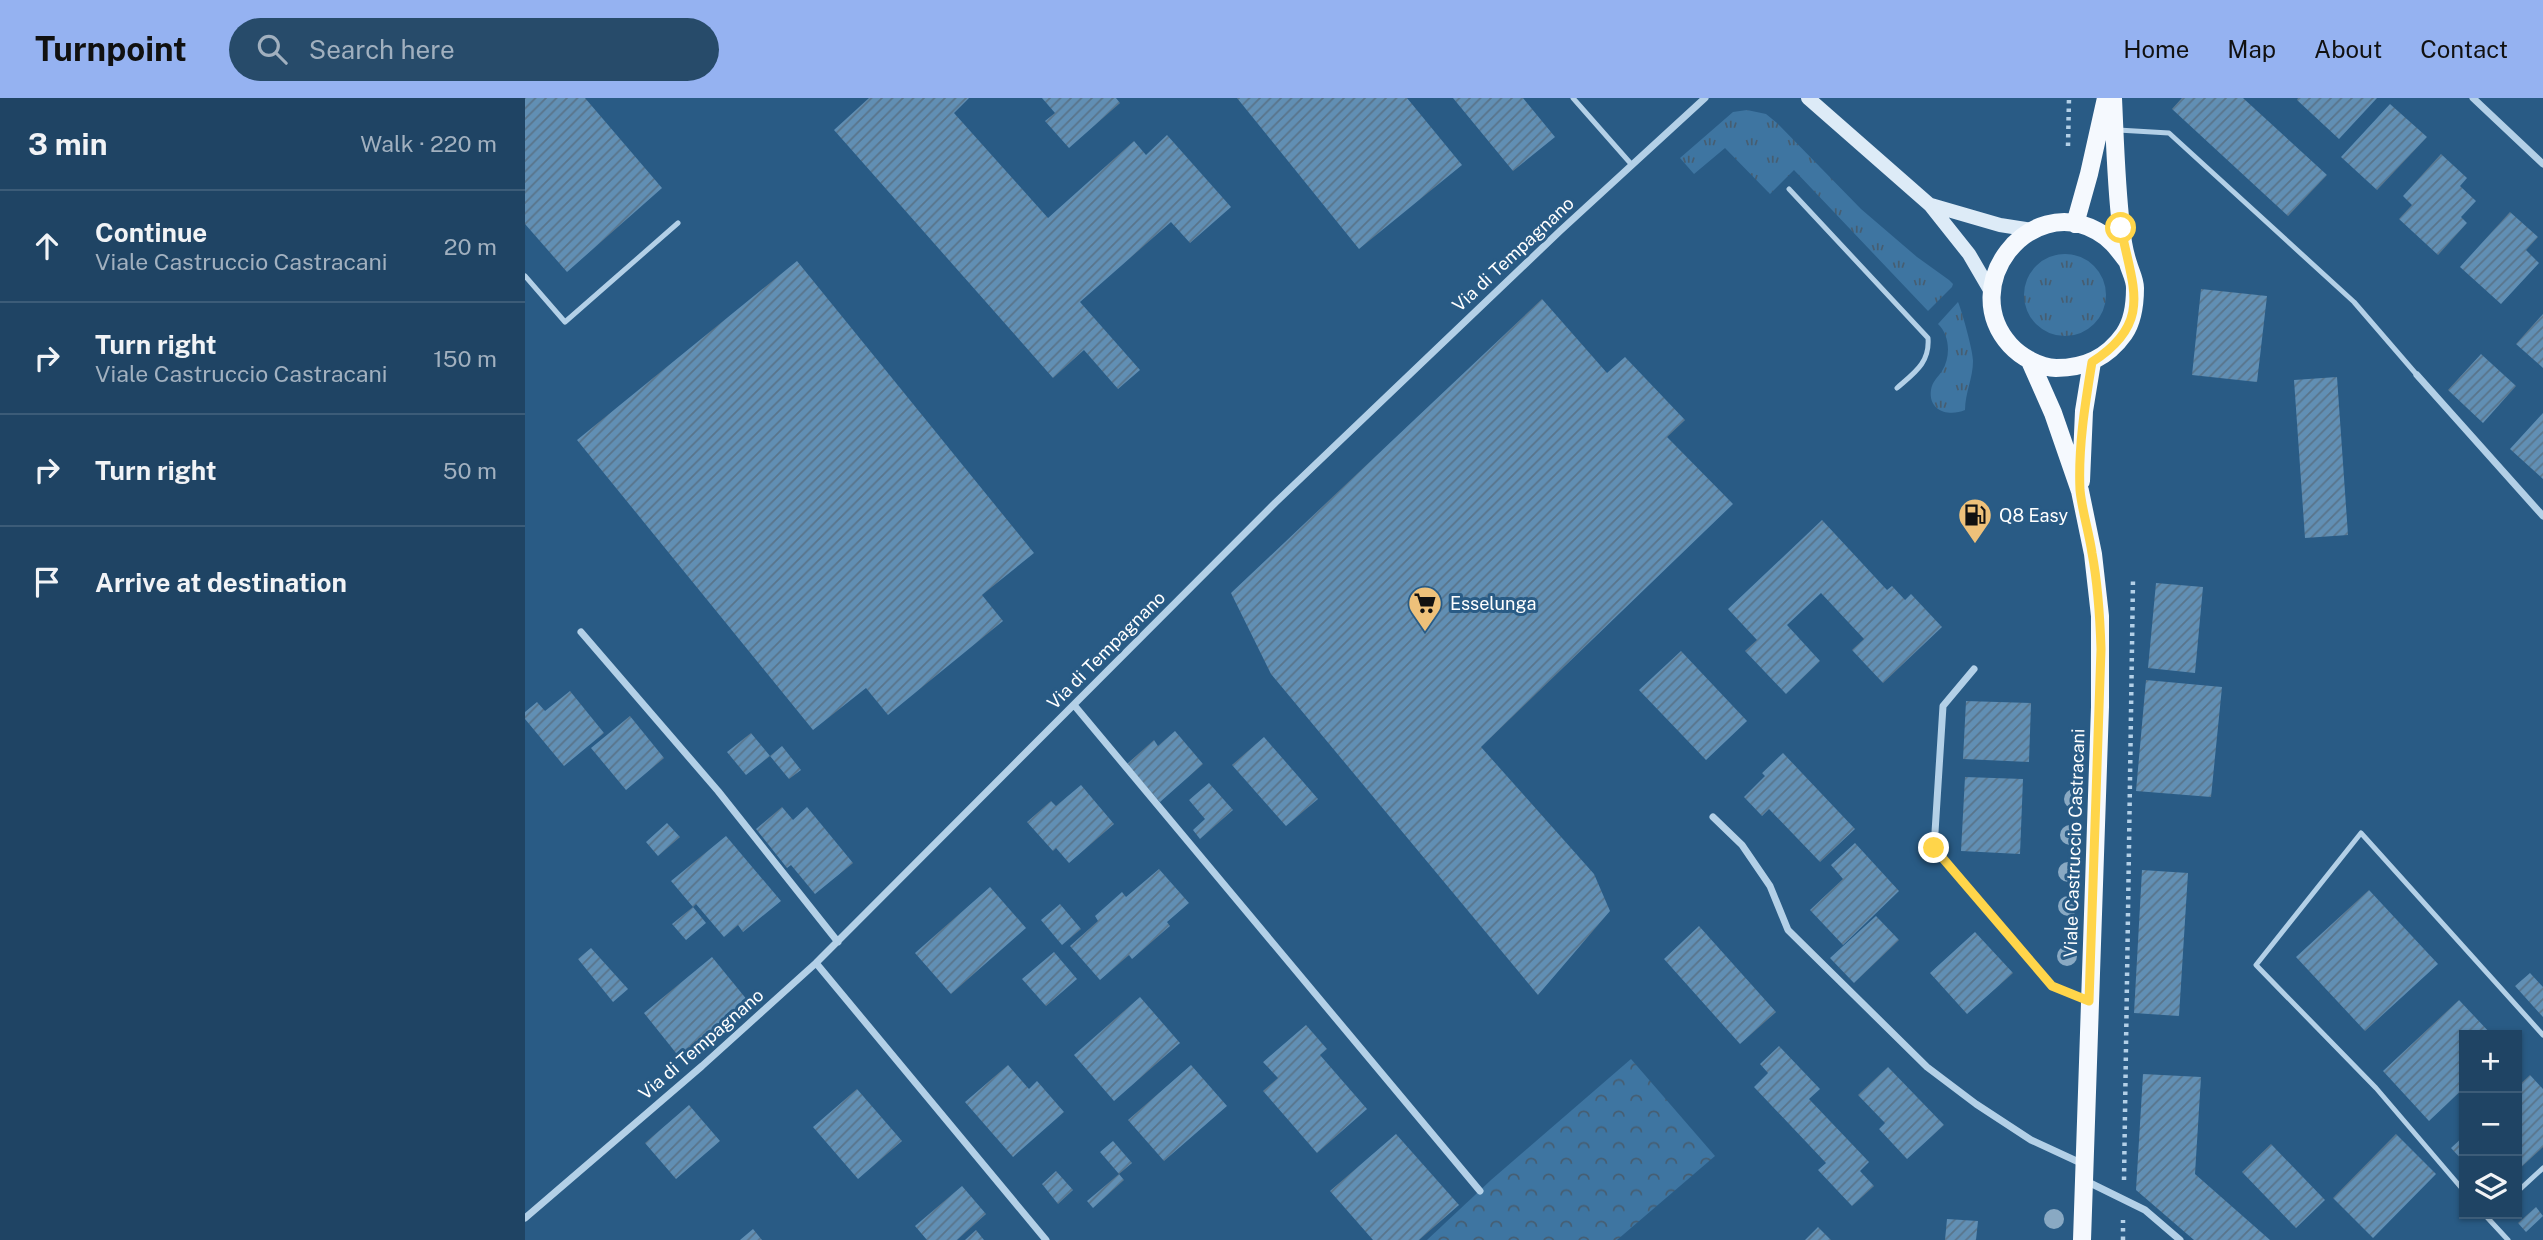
<!DOCTYPE html>
<html lang="en">
<head>
<meta charset="utf-8">
<style>
  :root { --surface:#1f4464; --page:#274b6a; --text:#f1f3f6; --muted:#a1b0bf; --line:#3c5c78; --accent:#95b2f1 }
  body { margin:0; font-family:"Public Sans",sans-serif; background:var(--page); color:var(--text) }
  .controls { position:absolute; right:21px; bottom:21px; display:grid; overflow:hidden; border-radius:0px; box-shadow:0 2px 5px #0004 }
  .controls button { width:63px; height:63px; display:grid; place-items:center; padding:0; border:0; border-bottom:2px solid var(--line); background:var(--surface); color:var(--text); font:35px sans-serif }
  .stop { position:absolute; width:21px; height:21px; margin:-16px; border:5px solid #ffd54a; border-radius:50%; background:#fff }
  .stop.end { background:#ffd54a; border-color:#fff; box-shadow:0 2px 7px #0008 }
  .list { margin:0; padding:0; list-style:none }
  h2 { display:flex; justify-content:space-between; align-items:center; height:91px; margin:0; padding:0 28px; font-size:30px }
  h2 small { font-size:23px; font-weight:400; color:var(--muted) }
  .list li { display:grid; grid-template-columns:46px 1fr auto; gap:21px; align-items:center; box-sizing:border-box; height:112px; padding:0 28px; border-top:2px solid var(--line) }
  .list b { display:block; font-size:26px; white-space:nowrap }
  .list p { margin:0; font-size:23px; white-space:nowrap; color:var(--muted) }
  .list em { font-size:23px; font-style:normal; color:var(--muted) }
  .icon { flex:none; width:38px; height:38px; fill:none; stroke:currentColor; stroke-width:2; stroke-linecap:round; stroke-linejoin:round }
  .map { position:relative; flex:none; width:2018px; height:1142px; overflow:hidden }
  header { display:flex; align-items:center; gap:42px; box-sizing:border-box; height:98px; padding:0 35px; background:var(--accent); color:#111 }
  header strong { font-size:33px }
  nav { display:flex; gap:38px; margin-inline-start:auto; font-size:24px }
  .search { width:490px; height:63px; background:var(--page); display:flex; align-items:center; gap:18px; box-sizing:border-box; padding:0 24px; border-radius:38px; color:var(--muted); font-size:26px }
  main { display:flex }
  aside { flex:1; background:var(--surface) }
  .map>svg:first-child { display:block }
  .grass { fill:url(#grass-tufts) }
  .forest { fill:url(#forest-crowns) }
  .building { fill:url(#building-hatch) }
  .lines { fill:none; stroke-linecap:round; stroke-linejoin:round }
  .path { stroke:#b3d0e7; stroke-width:4.5; stroke-dasharray:3.5 5; stroke-linecap:butt }
  .lane { stroke:#b3d0e7; stroke-width:5 }
  .street { stroke:#b3d0e7; stroke-width:7 }
  .secondary { stroke:#ddebf7; stroke-width:14 }
  .primary { stroke:#f5f9fe; stroke-width:18 }
  .tree { fill:#89a9c3 }
  .route { stroke:#ffd54a; stroke-width:9 }
  .labels { text-anchor:middle; dominant-baseline:central; stroke-width:6; stroke-linejoin:round; paint-order:stroke }
  .street-label { font-size:18px; fill:#fff; stroke:#295b85 }
  .poi-label { font-size:18px; fill:#fff; stroke:#295b85; text-anchor:start }
</style>
</head>
<body>
<header>
<strong>Turnpoint</strong>
<div class="search"><svg class="icon" aria-label="search" viewBox="0 0 24 24"><circle cx="10" cy="10" r="6"/><path d="M15 15l6 6"/></svg>Search here</div>
<nav><a>Home</a><a>Map</a><a>About</a><a>Contact</a></nav>
</header>
<main>
<aside>
<h2>3 min<small>Walk · 220 m</small></h2>
<ul class="list">
<li><svg class="icon" aria-label="ahead" viewBox="0 0 24 24"><path d="M12 20V5M6 11l6-6 6 6"/></svg><div><b>Continue</b><p>Viale Castruccio Castracani</p></div><em>20 m</em></li>
<li><svg class="icon" aria-label="right" viewBox="0 0 24 24"><path d="M7 20v-9h11M14 6l5 5-5 5"/></svg><div><b>Turn right</b><p>Viale Castruccio Castracani</p></div><em>150 m</em></li>
<li><svg class="icon" aria-label="right" viewBox="0 0 24 24"><path d="M7 20v-9h11M14 6l5 5-5 5"/></svg><div><b>Turn right</b></div><em>50 m</em></li>
<li><svg class="icon" aria-label="arrive" viewBox="0 0 24 24"><path d="M6 21V4h12l-3 4 3 4H6"/></svg><div><b>Arrive at destination</b></div></li>
</ul>
</aside>
<div class="map">
<svg width="2018" height="1142" viewBox="0 0 2018 1142">
  <defs>
    <pattern id="grass-tufts" width="24" height="20" patternUnits="userSpaceOnUse" patternTransform="scale(1.75)"><rect width="24" height="20" fill="#3e75a1"/><path d="M3 7l-1-3M5 7V3M7 7l1-3M15 17l-1-3M17 17v-4M19 17l1-3" fill="none" stroke="#465e72"/></pattern>
    <pattern id="forest-crowns" width="20" height="18" patternUnits="userSpaceOnUse" patternTransform="scale(1.75)"><rect width="20" height="18" fill="#3e75a1"/><path d="M2 6a3 3 0 1 1 6 0M12 15a3 3 0 1 1 6 0" fill="none" stroke="#465e72"/></pattern>
    <pattern id="building-hatch" width="6" height="6" patternUnits="userSpaceOnUse" patternTransform="scale(1.75)"><rect width="6" height="6" fill="#618fb4"/><path d="M-1 1l2-2M0 6l6-6M5 7l2-2" fill="none" stroke="#59748a"/></pattern>
  </defs>
  <rect width="100%" height="100%" fill="#295b85"/>
  <!-- grass -->
  <path class="grass" d="M1222,12L1241,16L1252,25L1336,111L1392,159L1424,182L1428,186L1427,189L1403,213L1269,72L1245,96L1200,50L1169,76L1155,60L1208,14Z
    M1499 197a41 41 0 1 1 82 0a41 41 0 1 1-82 0Z
    M1433,204C1437,213 1448,253 1448,263C1448,280 1440,295 1440,312C1424,319 1403,313 1406,292C1407,284 1413,279 1417,273C1426,259 1425,237 1413,226Z"/>
  <!-- forest -->
  <path class="forest" d="M1106,961L1190,1058L1092,1142H902L966,1082Z"/>
  <!-- building -->
  <path class="building" d="M0,0H60L137,90L42,174L0,126Z
    M344,0H444L429,15L523,120L609,43L621,57L642,37L706,109L665,145L646,124L555,204L615,272L593,291L559,252L528,280L309,32Z
    M517,0H591L595,5L544,50L520,23L530,15Z
    M712,0H882L937,67L834,151Z
    M928,0H998L1030,39L988,73Z
    M1657,0H1718L1802,77L1763,118L1647,11Z
    M1773,0H1852L1814,41L1772,2Z
    M1865,6L1902,39L1852,92L1816,59Z
    M1916,56L1942,80L1935,88L1951,103L1936,119L1942,125L1913,157L1874,121L1887,107L1878,98Z
    M1985,114L2013,139L2001,152L2014,165L1976,206L1935,169Z
    M272,163L509,455L457,497L478,523L363,617L341,590L288,632L52,342Z
    M1676,191L1742,198L1732,284L1667,277Z
    M1017,201L1082,275L1100,259L1160,322L1142,339L1208,406L956,649L1069,776L1085,813L1013,897L746,576L706,495Z
    M2018,216V270L1991,246Z
    M1956,256L1991,288L1958,325L1923,292Z
    M1812,279L1823,437L1780,440L1769,282Z
    M2018,315V381L1985,351Z
    M1297,422L1362,492L1367,488L1380,502L1386,496L1417,529L1358,585L1327,552L1339,541L1296,495L1262,527L1295,563L1261,596L1220,553L1232,542L1203,511Z
    M1631,485L1678,489L1670,575L1623,570Z
    M1156,553L1222,623L1181,662L1114,592Z
    M1621,582L1697,589L1686,699L1611,693Z
    M45,593L79,635L39,668L0,621V614L12,604L20,613Z
    M1441,603L1506,605L1504,664L1438,661Z
    M105,618L139,660L101,692L66,650Z
    M650,633L678,666L635,704L602,666L629,642L633,648Z
    M226,635L245,658L221,677L202,654Z
    M739,639L793,701L761,728L707,667Z
    M257,648L276,672L264,681L245,658Z
    M1258,655L1330,731L1295,764L1244,711L1237,718L1219,699L1240,678L1237,675Z
    M1440,679L1498,681L1495,756L1436,753Z
    M684,685L708,712L675,741L668,732L680,721L664,702Z
    M556,687L589,726L544,765L531,750L528,753L502,724L526,703L531,708Z
    M257,709L268,722L282,709L328,765L290,796L266,767L262,770L231,731Z
    M142,725L155,739L133,758L121,744Z
    M201,738L256,803L218,834L213,827L199,839L171,806L168,809L181,825L161,842L147,826L168,809L146,783Z
    M1330,745L1374,793L1318,847L1285,812L1318,781L1306,767Z
    M634,771L664,805L642,824L645,828L607,861L604,857L575,882L545,848L573,823L570,818L597,794L601,799Z
    M1617,772L1663,775L1654,918L1609,915Z
    M465,789L501,830L426,896L390,855Z
    M1844,792L1913,866L1840,933L1771,859Z
    M535,806L556,831L537,847L516,822Z
    M1351,818L1374,842L1329,885L1305,860Z
    M1174,828L1251,914L1215,946L1139,861Z
    M1450,834L1488,875L1442,916L1405,875Z
    M66,850L103,891L88,904L53,861Z
    M529,854L552,881L521,908L497,881Z
    M187,859L223,903L155,960L119,915Z
    M2005,875L2018,889V919L1990,888Z
    M615,899L655,945L589,1003L549,957Z
    M1934,902L1967,937H1939V990L1904,1023L1858,973Z
    M781,927L802,951L795,957L842,1011L792,1055L738,993L753,980L738,964Z
    M1254,948L1295,991L1284,1001L1344,1064L1335,1073L1349,1088L1327,1108L1293,1072L1301,1065L1229,989L1243,975L1235,966Z
    M483,967L504,991L512,983L539,1014L488,1059L440,1004Z
    M666,967L702,1008L639,1063L603,1022Z
    M1363,969L1419,1027L1382,1061L1354,1031L1360,1025L1333,997Z
    M1618,976L1676,979L1670,1076L1745,1142H1669L1611,1092Z
    M2005,977L2018,991V1049L1992,1073V989Z
    M332,991L377,1043L333,1081L288,1029Z
    M164,1007L195,1043L151,1081L120,1045Z
    M871,1036L934,1107L894,1142H848L805,1093Z
    M1871,1036L1911,1076L1848,1140L1808,1100Z
    M1939,1038V1064L1926,1050Z
    M588,1043L607,1065L594,1076L599,1082L568,1110L562,1103L594,1076L575,1054Z
    M1746,1046L1800,1102L1771,1130L1717,1074Z
    M531,1073L548,1092L533,1106L517,1086Z
    M437,1088L461,1116L432,1142H402L390,1128Z
    M2011,1109L2018,1118L2001,1134L1993,1125Z
    M1422,1121L1453,1123L1451,1142H1420Z
    M1293,1129L1306,1142H1280Z
    M228,1131L237,1142H215Z
    M451,1132L459,1142H440Z"/>
  <g class="lines">
    <!-- path -->
    <path class="path" d="M1543,48L1544,0
      M1599,1082L1608,482
      M1598,1142V1122"/>
    <!-- lane -->
    <path class="lane" d="M1048,0L1107,67
      M1593,32L1644,35L1829,204L1892,277
      M1264,91L1403,240C1405,265 1389,275 1372,290
      M0,178L40,224L153,125
      M1939,1093L1851,990L1731,867L1836,735L2018,937
      M1992,1094L2018,1070
      M1959,1116L1983,1142"/>
    <!-- street -->
    <path class="street" d="M1948,0L2018,66
      M1892,277L2018,418
      M56,534L193,693L313,844
      M1449,571L1418,608L1409,750L1527,888L1563,903
      M549,607L955,1093
      M1188,719L1217,747L1245,788L1263,832L1402,969L1451,1006L1506,1042L1558,1066
      M291,865L521,1142
      M1561,1083L1620,1112L1655,1142
      M0,1120L177,968L291,865L750,405L1035,133L1180,0"/>
    <!-- secondary -->
    <path class="secondary" d="M1283,0L1405,107L1444,156L1465,192
      M1406,107L1475,127L1507,132"/>
    <!-- primary -->
    <path class="primary" d="M1588,0C1590,43 1591,86 1596,128C1597,140 1599,153 1603,165C1605,173 1610,181 1610,190C1610,206 1608,223 1599,236C1582,260 1560,270 1531,270C1514,269 1496,259 1485,247C1432,188 1503,95 1572,133C1585,140 1593,151 1602,163
      M1550,126L1564,76L1581,0
      M1505,263L1528,315L1555,393L1568,456L1575,518V609L1557,1142
      M1556,383L1559,313L1567,264"/>
  </g>
  <!-- trees -->
  <g class="tree">
    <circle cx="1549" cy="701" r="10"/>
    <circle cx="1545" cy="737" r="10"/>
    <circle cx="1543" cy="774" r="10"/>
    <circle cx="1543" cy="808" r="10"/>
    <circle cx="1542" cy="858" r="10"/>
    <circle cx="1529" cy="1121" r="10"/>
  </g>
  <g class="lines">
    <!-- route -->
    <path class="route" d="M1409,750L1527,888L1564,903L1576,551C1575,519 1573,487 1567,455C1564,434 1557,413 1555,392C1553,350 1560,306 1567,264C1629,224 1607,189 1596,130"/>
  </g>
  <!-- icons -->
  <defs>
    <g id="fuel-pin" transform="scale(1.75)"><path d="M0 17L-7.5 6A9.5 9.5 0 1 1 7.5 6Z" fill="#eec17a" stroke="#295b85"/><path d="M-5.5-6h7V0h2V4h1.3V-2.5L3-4.5l.8-.8L6-3V5H2.5V1h-1V6h-7ZM-4.2-4.7v3.2H.2V-4.7Z" fill="#111"/></g>
    <g id="supermarket-pin" transform="scale(1.75)"><path d="M0 17L-7.5 6A9.5 9.5 0 1 1 7.5 6Z" fill="#eec17a" stroke="#295b85"/><path d="M-6-5.5h2.5l.6 2H6L4.5 2H-2.5L-4.4-4H-6ZM-1.5 3.2a1.3 1.3 0 1 0 .1 0ZM3 3.2a1.3 1.3 0 1 0 .1 0Z" fill="#111"/></g>
  </defs>
  <g fill-rule="evenodd">
    <use href="#fuel-pin" x="1450" y="417"/>
    <use href="#supermarket-pin" x="900" y="505"/>
  </g>
  <g class="labels">
    <!-- street labels -->
    <g class="street-label">
      <text transform="translate(988 156) rotate(-43)">Via di Tempagnano</text>
      <text transform="translate(581 552) rotate(-45)">Via di Tempagnano</text>
      <text transform="translate(1549 745) rotate(-88)">Viale Castruccio Castracani</text>
      <text transform="translate(176 946) rotate(-41)">Via di Tempagnano</text>
    </g>
    <!-- poi labels -->
    <g class="poi-label">
      <text x="1474" y="417">Q8 Easy</text>
      <text x="925" y="505">Esselunga</text>
    </g>
  </g>
</svg>
<div class="controls">
<button>+</button>
<button>−</button>
<button><svg class="icon" aria-label="layers" viewBox="0 0 24 24"><path d="M12 4l9 5-9 5-9-5zM3 14l9 5 9-5"/></svg></button>
</div>
<div class="stop" style="left:1596px;top:130px"></div>
<div class="stop end" style="left:1409px;top:750px"></div>
</div>
</main>
</body>
</html>
